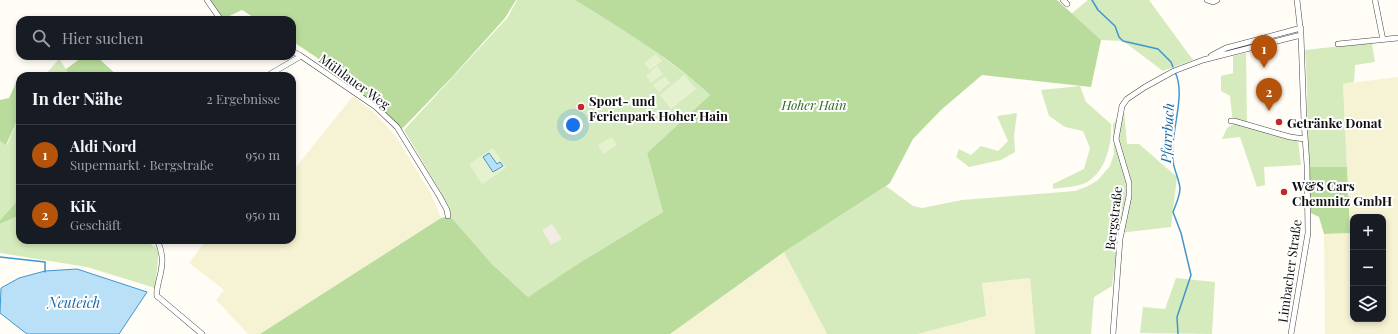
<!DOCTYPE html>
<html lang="de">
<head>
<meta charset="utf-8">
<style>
  :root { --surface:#171b24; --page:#20242c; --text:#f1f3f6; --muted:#9ea1a6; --line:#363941; --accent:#b45309 }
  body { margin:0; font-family:"Playfair Display",serif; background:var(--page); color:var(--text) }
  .controls { position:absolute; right:12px; bottom:12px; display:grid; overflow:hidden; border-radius:8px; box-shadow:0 2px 6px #0003 }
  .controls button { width:36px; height:36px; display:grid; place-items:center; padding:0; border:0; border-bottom:1px solid var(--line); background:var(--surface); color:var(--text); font:20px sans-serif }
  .you { position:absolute; left:573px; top:125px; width:14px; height:14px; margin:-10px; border:3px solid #fff; border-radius:50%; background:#1a73e8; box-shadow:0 0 0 6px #1a73e833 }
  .badge { display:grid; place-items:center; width:26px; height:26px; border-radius:50%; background:var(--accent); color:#fff; font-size:13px; font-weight:700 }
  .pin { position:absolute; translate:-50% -33px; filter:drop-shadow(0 1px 2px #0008) }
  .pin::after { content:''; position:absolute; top:21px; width:14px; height:12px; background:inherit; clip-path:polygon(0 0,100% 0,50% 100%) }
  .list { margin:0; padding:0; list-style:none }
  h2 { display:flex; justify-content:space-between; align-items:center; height:52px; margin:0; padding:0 16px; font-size:17px }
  h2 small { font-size:13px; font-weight:400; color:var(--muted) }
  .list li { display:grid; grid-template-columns:26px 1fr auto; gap:12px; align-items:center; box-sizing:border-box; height:60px; padding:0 16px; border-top:1px solid var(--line) }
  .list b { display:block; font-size:15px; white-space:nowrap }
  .list p { margin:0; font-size:13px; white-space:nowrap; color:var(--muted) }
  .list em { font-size:13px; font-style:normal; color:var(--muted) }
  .icon { flex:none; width:22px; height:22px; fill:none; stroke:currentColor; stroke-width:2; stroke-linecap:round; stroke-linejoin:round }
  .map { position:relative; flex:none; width:1398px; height:334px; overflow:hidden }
  .search { position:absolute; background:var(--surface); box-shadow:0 2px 6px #0003; left:16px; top:16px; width:280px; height:44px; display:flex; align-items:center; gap:10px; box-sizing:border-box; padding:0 14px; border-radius:12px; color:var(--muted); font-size:15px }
  .panel { position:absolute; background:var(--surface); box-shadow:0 2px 6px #0003; left:16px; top:72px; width:280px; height:172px; border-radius:12px }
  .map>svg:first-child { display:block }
  .farmland { fill:#f6f3d4; fill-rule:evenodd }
  .green { fill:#d5ebbd }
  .forest { fill:#b9dc9c }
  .pitch { fill:#e6f2cf }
  .plaza { fill:#f1ede2 }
  .water { fill:#b9e0f7; stroke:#3f96cf }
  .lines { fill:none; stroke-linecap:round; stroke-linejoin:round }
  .stream { stroke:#3f96cf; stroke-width:1.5 }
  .minor-casing { stroke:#444; stroke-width:6 }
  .minor { stroke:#fff; stroke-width:5 }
  .poi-dot { fill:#c4262e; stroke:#fff; stroke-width:1.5 }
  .labels { text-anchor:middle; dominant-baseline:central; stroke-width:4; stroke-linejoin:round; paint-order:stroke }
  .street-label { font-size:13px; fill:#111; stroke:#fff }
  .poi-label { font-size:13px; font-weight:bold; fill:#111; stroke:#fff; text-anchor:start }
  .park-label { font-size:13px; font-style:italic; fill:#2f6b1f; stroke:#fff }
  .water-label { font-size:14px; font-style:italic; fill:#1768a6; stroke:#fff }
</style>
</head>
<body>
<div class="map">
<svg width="1398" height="334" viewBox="0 0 1398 334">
  <rect width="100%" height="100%" fill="#fffdf5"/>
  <!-- farmland -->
  <path class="farmland" d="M1398,77V334H1325L1324,234L1350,233L1343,84ZM1353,217H1383V319H1353Z
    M353,96L376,114L397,138L431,194L441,218L260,334H248L216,300L224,290L189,263L206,240H292V172Z
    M784,252L827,334H670Z
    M1030,278L1035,334H918L985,316L982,282Z"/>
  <!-- green -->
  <path class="green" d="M517,0H575L641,41L691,78L710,95L647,153L663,212L576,265L528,297L492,264L450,216V208L404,130L508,17Z
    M1088,0H1149L1193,60L1163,71L1123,41L1101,40L1071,14Z
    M1368,43L1372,44L1375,62L1355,65L1354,82L1343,84L1347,167H1308C1307,128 1308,88 1305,50Z
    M1246,53L1247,127L1298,141L1301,165L1264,167L1265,185L1257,187L1240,137L1222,139L1227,128L1233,124L1230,96L1221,91V76L1233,73V56Z
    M59,59L66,69L69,76H44Z
    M1080,86L1086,102L1111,124C1112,144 1106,171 1087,182C1078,187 1064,187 1053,189V184L1084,169L1090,148L1083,131L1065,127L1049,116L1041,90Z
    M1124,110L1127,144H1139L1177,177L1171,227L1119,233L1112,286L1094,297L1091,334H1035L1030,278L982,283L986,316L918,334H827L784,252L886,186L913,206L922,208L962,200L1075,191L1086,187L1098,180L1110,166L1114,154L1113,124Z
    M1017,113L1014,136L1015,152L1001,160L969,167L956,157L959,149L971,155L981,146L998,151L1008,141L997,116Z
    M20,114V198L0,220V141L7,145Z
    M20,215V240H145L159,250L155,288L87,267L0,253V224Z
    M1176,278L1215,282L1212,334L1140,333L1143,307L1165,309Z"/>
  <!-- forest -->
  <path class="forest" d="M210,0H516L505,18L453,76L402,129L362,98L316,57L292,41V20H258L242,10L223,19Z
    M575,0H1057L1101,40L1091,87L982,75L941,110L913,139L890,183L886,186L784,252L670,334H260L441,218L450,216L492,264L528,297L576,265L663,212L647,153L710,95C670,57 621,29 575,0Z
    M84,56H96L118,76H69L66,69Z
    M16,83L20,86V114L6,145L0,141V100L9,98Z
    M1308,167H1347L1350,233L1324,234L1319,217L1311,213Z
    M20,198V215L0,224V220Z"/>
  <!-- pitch -->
  <path class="pitch" d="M656,54L662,61L650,70L644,63Z
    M657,66L663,74L651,83L646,76Z
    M684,75L696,89L671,109L660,95Z
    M665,76L670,83L659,92L653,85Z
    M612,137L617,145L603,154L598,145Z
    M493,148L506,168L482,184L469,164Z"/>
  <!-- plaza -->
  <path class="plaza" d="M552,224L562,239L551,245L542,230Z"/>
  <!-- water -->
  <path class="water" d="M489,153L497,164L500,162L503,166L493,172L483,157Z
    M77,269L147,292L119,334H27L0,313L1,288L19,278L45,271Z"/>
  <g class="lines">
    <!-- stream -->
    <path class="stream" d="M1092,0L1098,10L1115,26L1119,37L1123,41L1158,49L1171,62L1173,67
      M1175,72C1187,96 1169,134 1173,161C1174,170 1179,179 1180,188C1180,196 1176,204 1173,212L1181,233L1191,275L1177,317L1178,334
      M0,257L45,262V272"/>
    <!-- minor casing -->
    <g class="minor-casing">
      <path id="minor" d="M207,0L221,20
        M1063,0L1067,4
        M1207,0L1213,2L1217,0
        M1375,0L1383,40
        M1338,44L1398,38
        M292,51L301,56L376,107L397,127L440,197L447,210L448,216
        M1211,56L1226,48L1301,28
        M267,76L301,56
        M1231,121H1234L1290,137L1305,139
        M157,240C164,254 163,265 159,280C158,285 156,290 157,296L202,334
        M1113,334L1120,239L1129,196V183L1116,139L1122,106L1127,99L1145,87L1174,71L1203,60L1301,35
        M1291,334L1308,233L1307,165L1304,121L1301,35L1297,0"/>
    </g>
    <!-- minor -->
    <use href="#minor" class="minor"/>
  </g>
  <!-- markers -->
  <g class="poi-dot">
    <circle cx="581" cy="107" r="4"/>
    <circle cx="1279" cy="122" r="4"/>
    <circle cx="1284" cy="192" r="4"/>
  </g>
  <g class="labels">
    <!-- street labels -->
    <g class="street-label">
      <text transform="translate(355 81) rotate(36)">Mühlauer Weg</text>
      <text transform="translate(1113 218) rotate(-83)">Bergstraße</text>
      <text transform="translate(1289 271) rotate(-82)">Limbacher Straße</text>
    </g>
    <!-- poi labels -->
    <g class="poi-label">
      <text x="589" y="100">Sport- und<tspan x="589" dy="15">Ferienpark Hoher Hain</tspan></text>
      <text x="1287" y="122">Getränke Donat</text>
      <text x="1292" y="185">W&amp;S Cars<tspan x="1292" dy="15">Chemnitz GmbH</tspan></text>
    </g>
    <!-- park labels -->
    <g class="park-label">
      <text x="814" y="104">Hoher Hain</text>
    </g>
    <!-- water labels -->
    <g class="water-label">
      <text transform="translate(1167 133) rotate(-87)">Pfarrbach</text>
      <text x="74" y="302">Neuteich</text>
    </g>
  </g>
</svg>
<div class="controls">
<button>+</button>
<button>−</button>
<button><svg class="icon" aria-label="layers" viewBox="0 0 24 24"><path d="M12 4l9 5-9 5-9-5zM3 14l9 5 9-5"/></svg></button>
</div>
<div class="you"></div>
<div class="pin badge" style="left:1264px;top:68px">1</div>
<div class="pin badge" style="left:1269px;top:111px">2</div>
<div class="search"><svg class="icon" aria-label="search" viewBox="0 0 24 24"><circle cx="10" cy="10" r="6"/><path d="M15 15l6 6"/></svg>Hier suchen</div>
<section class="panel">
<h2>In der Nähe<small>2 Ergebnisse</small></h2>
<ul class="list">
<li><span class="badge">1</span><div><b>Aldi Nord</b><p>Supermarkt · Bergstraße</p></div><em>950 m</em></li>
<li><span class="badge">2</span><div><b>KiK</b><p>Geschäft</p></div><em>950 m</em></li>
</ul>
</section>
</div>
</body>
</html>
